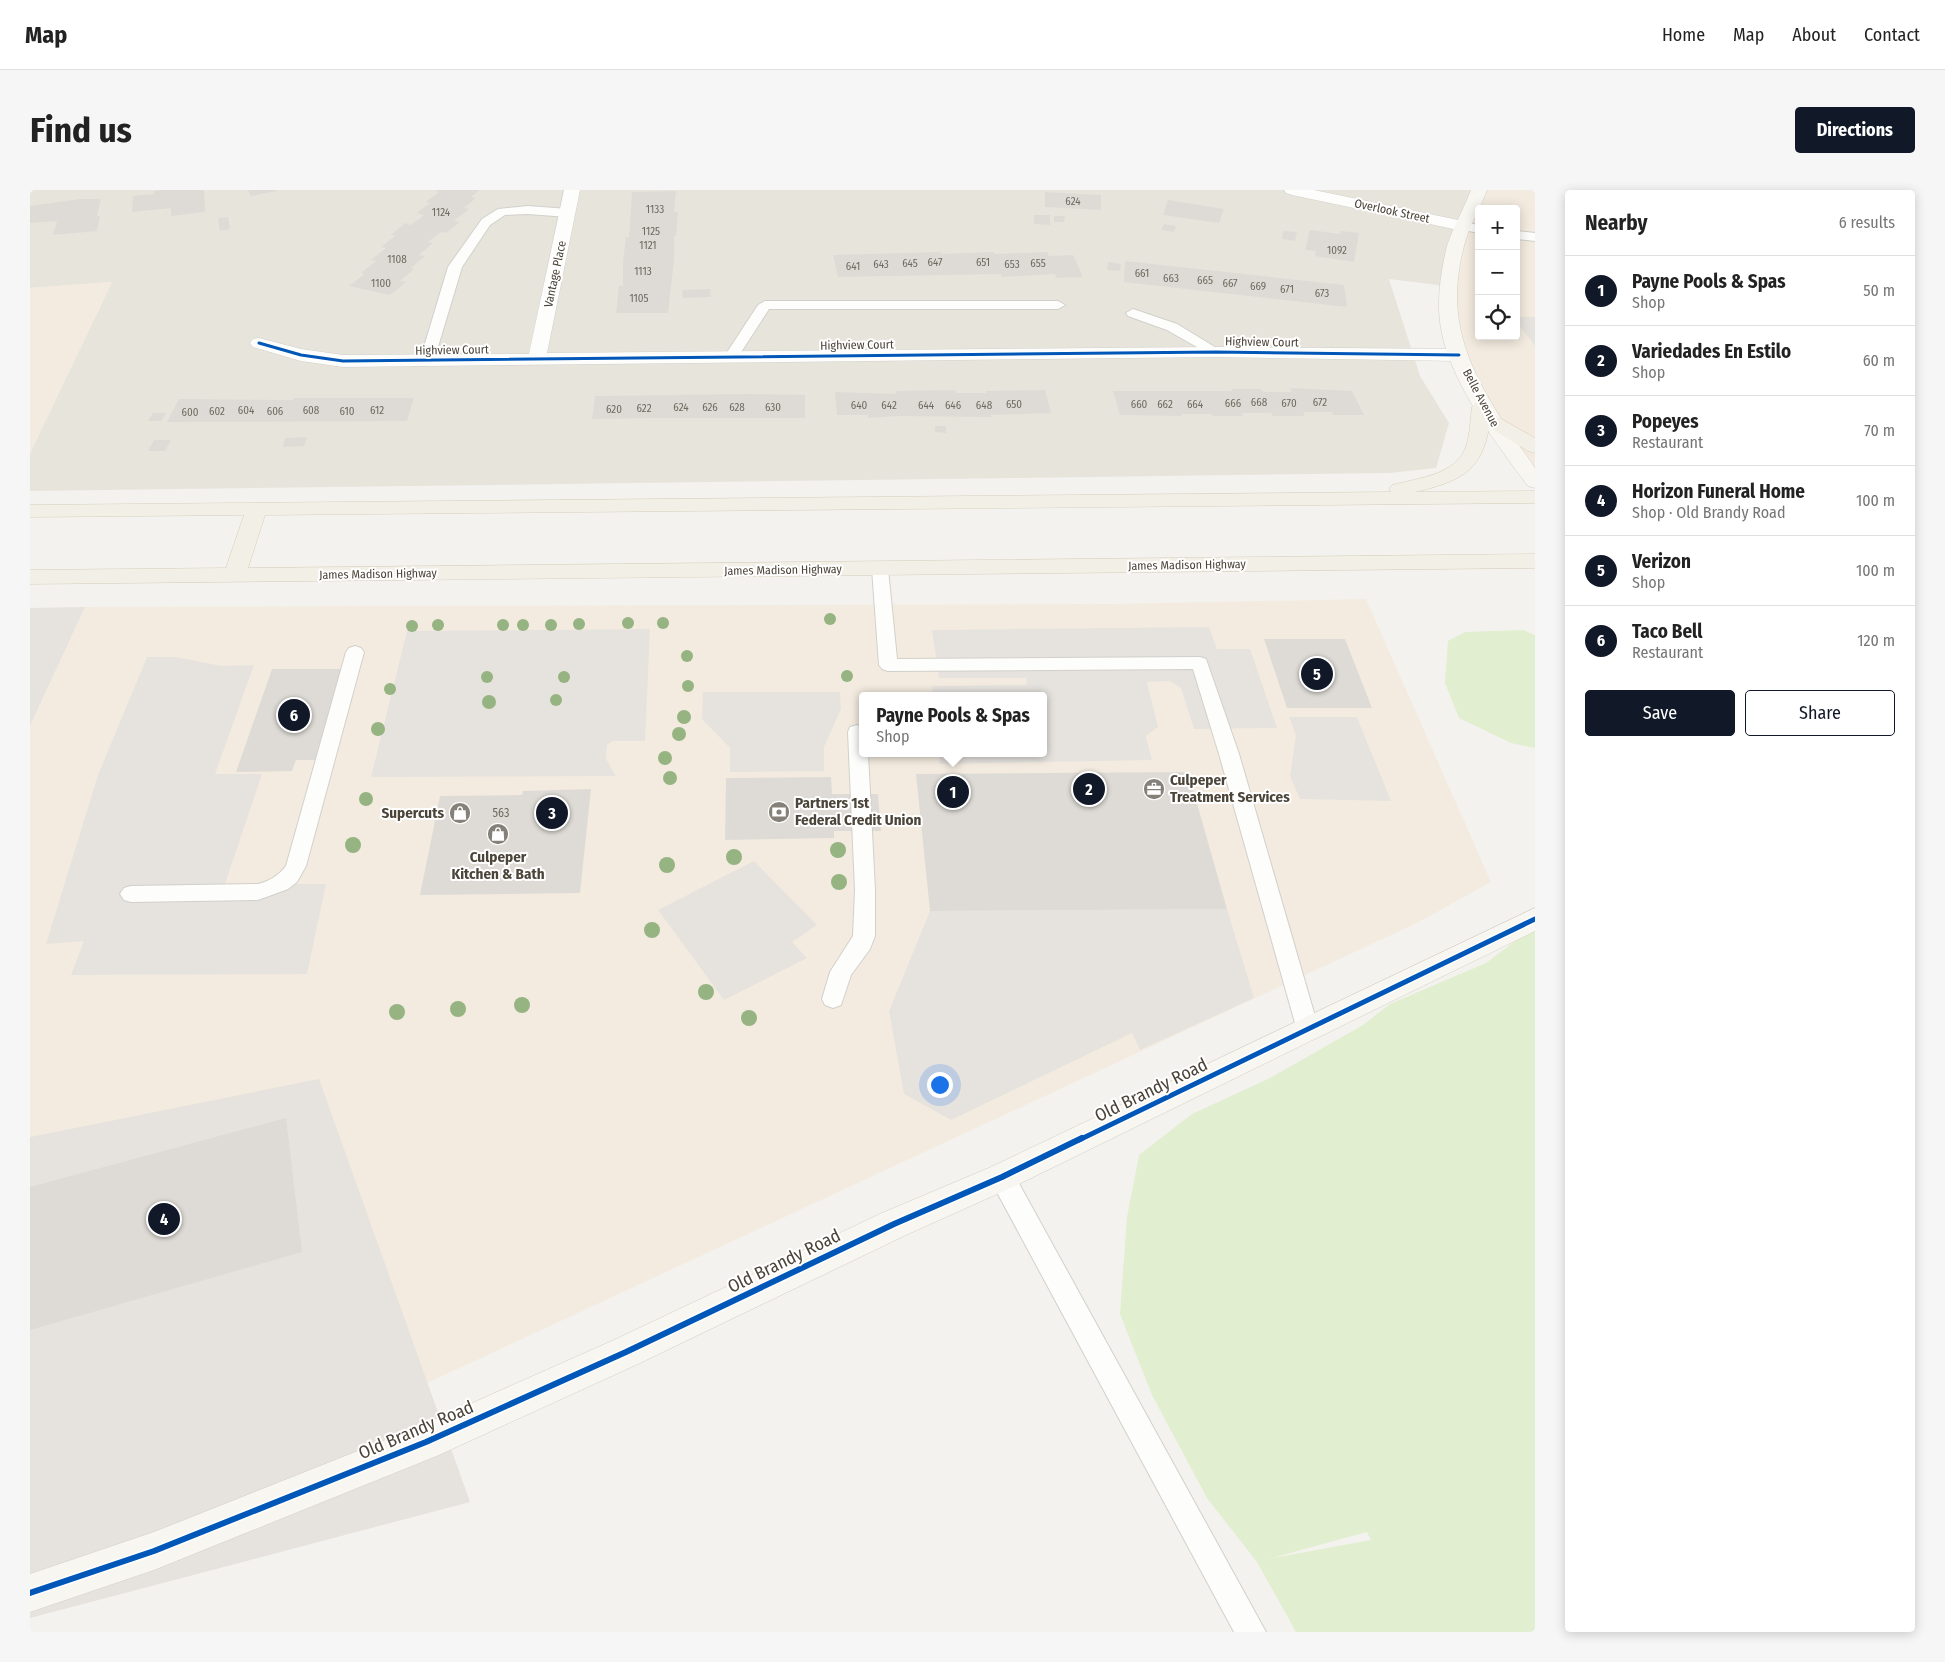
<!DOCTYPE html>
<html lang="en">
<head>
<meta charset="utf-8">
<style>
  :root { --surface:#fff; --page:#f6f6f6; --text:#222; --muted:#767676; --line:#e0e0e0; --accent:#111827 }
  body { margin:0; font-family:"Fira Sans Condensed",sans-serif; background:var(--page); color:var(--text) }
  .controls { position:absolute; right:15px; top:15px; display:grid; overflow:hidden; border-radius:5px; box-shadow:0 2px 12px #0003 }
  .controls button { width:45px; height:45px; display:grid; place-items:center; padding:0; border:0; border-bottom:1px solid var(--line); background:var(--surface); color:var(--text); font:25px sans-serif }
  .you { position:absolute; left:909px; top:894px; width:18px; height:18px; margin:-12px; border:4px solid #fff; border-radius:50%; background:#1a73e8; box-shadow:0 0 0 8px #1a73e833 }
  .badge { display:grid; place-items:center; width:32px; height:32px; border-radius:50%; background:var(--accent); color:#fff; font-size:16px; font-weight:700 }
  .pin { position:absolute; translate:-50% -50%; border:2px solid #fff; box-shadow:0 1px 5px #0006 }
  .popup { position:absolute; left:829px; top:502px; width:188px; height:65px; box-sizing:border-box; display:grid; place-content:center; border-radius:5px; background:var(--surface); filter:drop-shadow(0 1px 4px #0005); font-size:16px; white-space:nowrap; color:var(--muted) }
  .popup b { font-size:19px; color:var(--text) }
  .popup::after { content:''; position:absolute; left:50%; top:100%; margin-left:-10px; border:10px solid transparent; border-top-color:var(--surface) }
  .list { margin:0; padding:0; list-style:none }
  h2 { display:flex; justify-content:space-between; align-items:center; height:65px; margin:0; padding:0 20px; font-size:21px }
  h2 small { font-size:16px; font-weight:400; color:var(--muted) }
  .list li { display:grid; grid-template-columns:32px 1fr auto; gap:15px; align-items:center; box-sizing:border-box; height:70px; padding:0 20px; border-top:1px solid var(--line) }
  .list b { display:block; font-size:19px; white-space:nowrap }
  .list p { margin:0; font-size:16px; white-space:nowrap; color:var(--muted) }
  .list em { font-size:16px; font-style:normal; color:var(--muted) }
  .actions { display:flex; gap:10px; padding:15px 20px }
  .actions a { flex:1; padding:11px 0; border:1px solid var(--accent); border-radius:5px; text-align:center; font-size:18px; color:var(--accent) }
  .actions .main { background:var(--accent); color:#fff }
  .icon { flex:none; width:28px; height:28px; fill:none; stroke:currentColor; stroke-width:2; stroke-linecap:round; stroke-linejoin:round }
  .map { position:relative; flex:none; width:1505px; height:1442px; overflow:hidden; border-radius:5px }
  header { display:flex; align-items:center; gap:30px; box-sizing:border-box; height:70px; padding:0 25px; background:var(--surface); border-bottom:1px solid var(--line) }
  header strong { font-size:24px }
  nav { display:flex; gap:28px; margin-inline-start:auto; font-size:18px }
  .intro { display:flex; align-items:center; justify-content:space-between; box-sizing:border-box; height:120px; padding:0 30px }
  h1 { margin:0; font-size:35px }
  .button { padding:12px 22px; border-radius:5px; background:var(--accent); color:#fff; font-size:18px; font-weight:700 }
  main { display:flex; gap:30px; padding:0 30px }
  aside { flex:1; background:var(--surface); border-radius:5px; box-shadow:0 2px 12px #0003 }
  .map>svg:first-child { display:block }
  .residential { fill:#e7e4dc }
  .commercial { fill:#f3ebdf; fill-rule:evenodd }
  .industrial { fill:#e6e2de }
  .green { fill:#e1eecf; fill-rule:evenodd }
  .parking { fill:#e6e3df }
  .building { fill:#dedbd6 }
  .lines { fill:none; stroke-linecap:round; stroke-linejoin:round }
  .lane-casing { stroke:#d2d0cb; stroke-width:2 }
  .street-casing { stroke:#d2d0cb; stroke-width:1 }
  .secondary-casing { stroke:#d3cfc5; stroke-width:1 }
  .primary-casing { stroke:#d6cebb; stroke-width:1 }
  .lane { fill:#fdfdfc; fill-rule:evenodd }
  .street { fill:#fdfdfc; fill-rule:evenodd }
  .secondary { fill:#f7f6f1; fill-rule:evenodd }
  .primary { fill:#f2efe6; fill-rule:evenodd }
  .cycleway-far2-casing { stroke:#fff; stroke-width:5 }
  .cycleway-far1-casing { stroke:#fff; stroke-width:8 }
  .cycleway-casing { stroke:#fff; stroke-width:9 }
  .cycleway-far2 { stroke:#0057b8; stroke-width:3 }
  .cycleway-far1 { stroke:#0057b8; stroke-width:5 }
  .cycleway { stroke:#0057b8; stroke-width:6 }
  .tree { fill:#96b382 }
  .labels { text-anchor:middle; dominant-baseline:central; stroke-width:4; stroke-linejoin:round; paint-order:stroke }
  .far-number-label { font-size:11px; fill:#706a61 }
  .far-street-label { font-size:12px; fill:#4b4439; stroke:#fff }
  .number-label { font-size:12px; fill:#706a61 }
  .poi-label { font-size:15px; font-weight:bold; fill:#4b4439; stroke:#fff; text-anchor:start }
  .near-street-label { font-size:18px; fill:#4b4439; stroke:#fff }
</style>
</head>
<body>
<header>
<strong>Map</strong>
<nav><a>Home</a><a>Map</a><a>About</a><a>Contact</a></nav>
</header>
<div class="intro"><h1>Find us</h1><a class="button">Directions</a></div>
<main>
<div class="map">
<svg width="1505" height="1442" viewBox="0 0 1505 1442">
  <rect width="100%" height="100%" fill="#f4f2ee"/>
  <!-- residential -->
  <path class="residential" d="M0,0H1484L1486,19H1449V100L1359,89L1390,186L1419,233L1406,278L1360,283L0,301V263L82,92L0,98Z"/>
  <!-- commercial -->
  <path class="commercial" d="M1446,0H1505V291L1452,217L1418,110ZM1449,19H1486V146H1449Z
    M82,92L0,263V98Z
    M1336,409L1461,692L1387,733L393,1195L289,890L0,947V536L55,417L1084,414ZM833,506H1013V563H833Z"/>
  <!-- industrial -->
  <path class="industrial" d="M55,417L0,536V418Z
    M289,889L440,1312L0,1428V947Z"/>
  <!-- green -->
  <path class="green" d="M1493,440L1505,445V558L1481,553L1429,528L1415,493L1418,451L1435,442Z
    M1505,736V1442H1266L1227,1372L1177,1308L1122,1205L1090,1124L1097,1027L1109,965L1162,924L1240,888L1333,835L1360,814L1456,773ZM1337,1342L1341,1350L1237,1369H1238Z"/>
  <!-- parking -->
  <path class="parking" d="M1486,127H1505V156L1486,131Z
    M1179,437L1187,459H1220L1247,538L1164,539L1151,498L1139,491L1117,492L1128,537L1116,546L1122,570L910,574L909,563H1013V506H903L902,496L997,495L996,488H909L902,440Z
    M620,439L615,551H583L577,555L576,569L586,586L341,587L377,441Z
    M117,467H146L192,476L224,475L185,584H232L195,694H296L277,784L41,785L54,751L16,754L68,585Z
    M673,502H810L811,519L794,557V581L700,582V558L672,529Z
    M1259,527H1327L1361,611L1270,609L1260,586L1266,546Z
    M724,671L787,735L762,752L777,768L694,810L628,720Z
    M1197,719L1224,808L1110,860L1102,843L921,930L874,904L859,821L900,721Z"/>
  <!-- building -->
  <path class="building" d="M132,0H174L175,22L141,26V18L102,22L103,6L124,4V1Z
    M218,0H246L247,1L221,6Z
    M405,0H450L441,7L446,8L434,18L439,19L424,31L430,32L416,43L411,42L398,52L403,53L389,65L395,66L381,78L384,79L370,91L376,92L360,105L319,96L335,84L331,83L346,71L341,70L356,58L351,57L365,46L361,45L375,33L381,35L394,25L387,23L400,13L396,12L409,2Z
    M646,1L644,22H648L646,46H644V70L638,123H586L589,96H593V71L596,47H599L602,2Z
    M1015,2L1071,5V20L1015,17Z
    M50,9H71L67,26H70L67,41L23,45L27,31L0,33V16Z
    M1138,10L1194,19L1189,33L1133,25Z
    M1004,25H1020V35L1004,34Z
    M1024,26H1035L1034,32H1024Z
    M198,27L200,39L190,41L188,28Z
    M1134,34L1146,36L1144,42L1131,40Z
    M1280,40L1310,44L1311,41L1329,43L1324,72L1285,66L1286,61L1275,60Z
    M1253,41L1267,42L1265,51L1252,49Z
    M911,62V64L963,62L965,64L1017,62L1019,66L1043,65L1053,87L1026,88L1025,84L972,87L971,84L808,87L803,65Z
    M1095,71L1314,95L1317,117L1094,92Z
    M1078,72L1091,74L1090,81L1077,80Z
    M680,99L681,107L653,108L652,100Z
    M1260,198L1322,201L1334,225H1303L1302,222H1273L1275,226H1243L1241,223H1212L1213,226H1182L1181,224H1151L1152,226L1090,225L1083,201H1202L1201,199H1231L1233,202H1262Z
    M925,200L926,203H956V201L1015,200L1021,223L961,225V227L868,226L838,228V225H807L805,202L866,204L865,201Z
    M716,204L775,205V228H624L562,229L565,206Z
    M264,208H384L377,231L137,232L149,209L263,210Z
    M123,223H136L131,231H118Z
    M905,236H916V243L905,242Z
    M277,247L274,256L253,257L255,248Z
    M124,250H141L135,261H118Z
    M1234,449H1315L1342,518H1257Z
    M242,479H315L288,570H266L262,581L206,582Z
    M1158,582L1197,719L900,721L886,584Z
    M801,587L802,604H848L851,641H804V648L695,650L696,588Z
    M561,599L550,703L390,705L410,606L492,605L493,601Z
    M256,928L272,1062L0,1140V997Z"/>
  <g class="lines">
    <!-- lane casing -->
    <g class="lane-casing">
      <path id="lane" d="M498,16L538,19L544,23L538,27L498,24L475,25L460,35L432,77L404,170L402,173H392L390,170L418,77L452,29L468,19Z
        M1433,32L1449,35V43L1429,39L1427,36Z
        M1486,41L1505,43V51L1486,49Z
        M735,111H1028L1035,115L1028,119H739L706,170H696L694,167L728,115Z
        M1103,119L1147,134L1193,162L1191,165H1181L1137,140L1098,126L1096,123Z
        M850,374L856,375L858,379L867,469L1170,467L1176,469L1209,564L1289,840L1286,847L1278,849L1270,847L1267,840L1189,564L1163,479L858,481L852,479L849,475L842,379L844,375Z
        M325,456L331,458L334,462L276,676L267,692L258,699L228,710L101,712L94,710L90,704L94,698L101,696L228,694C240,691 249,685 256,676L316,462L319,458Z
        M827,535L833,537V563H838L845,700V746L840,759L821,785L811,815L803,818L795,815L792,809L800,782L823,746L825,700L818,542L820,537Z
        M972,976L981,979L1236,1442H1204L963,995L960,987L963,979Z"/>
    </g>
    <!-- street casing -->
    <g class="street-casing">
      <path id="street" d="M534,0H550L517,163L1186,157L1429,159L1435,161L1438,165L1435,169L1429,171L1186,167L313,177L271,171L223,157L220,153L223,149L229,148L271,159L313,165L499,164Z
        M1254,0H1284L1433,31L1439,33L1441,36L1439,39L1433,41L1262,5L1256,3Z"/>
    </g>
    <!-- secondary casing -->
    <g class="secondary-casing">
      <path id="secondary" d="M1441,0H1457C1450,19 1439,36 1434,56C1415,128 1437,175 1475,235C1480,244 1503,273 1505,279C1505,285 1505,292 1505,298L1498,296C1466,254 1416,186 1410,132C1407,107 1411,81 1417,56C1423,37 1434,19 1441,0Z
        M1505,718V741L983,997L876,1045L608,1174L409,1265L124,1380L0,1422V1384L124,1342L388,1237L584,1150L852,1023L961,977Z"/>
    </g>
    <!-- primary casing -->
    <g class="primary-casing">
      <path id="primary" d="M1452,211L1459,213L1462,217L1461,223L1505,248V263L1498,261L1459,237C1452,283 1427,292 1385,302L1505,301V313L235,325L218,378L1505,364V378L0,394V380L196,378L214,325L0,327V315L1361,302L1359,299L1362,295C1384,289 1420,286 1433,263C1440,251 1440,231 1442,217L1445,213Z"/>
    </g>
    <!-- lane -->
    <use href="#lane" class="lane"/>
    <!-- street -->
    <use href="#street" class="street"/>
    <!-- secondary -->
    <use href="#secondary" class="secondary"/>
    <!-- primary -->
    <use href="#primary" class="primary"/>
    <!-- cycleway-far2 casing -->
    <g class="cycleway-far2-casing">
      <path id="cycleway-far2" d="M229,153L271,165L313,171L1186,162L1429,165"/>
    </g>
    <!-- cycleway-far1 casing -->
    <g class="cycleway-far1-casing">
      <path id="cycleway-far1" d="M1049,950L1505,729"/>
    </g>
    <!-- cycleway casing -->
    <g class="cycleway-casing">
      <path id="cycleway" d="M0,1403L124,1361L396,1252L596,1162L864,1034L972,987L1052,948"/>
    </g>
    <!-- cycleway-far2 -->
    <use href="#cycleway-far2" class="cycleway-far2"/>
    <!-- cycleway-far1 -->
    <use href="#cycleway-far1" class="cycleway-far1"/>
    <!-- cycleway -->
    <use href="#cycleway" class="cycleway"/>
  </g>
  <!-- trees -->
  <g class="tree">
    <circle cx="800" cy="429" r="6"/>
    <circle cx="598" cy="433" r="6"/>
    <circle cx="633" cy="433" r="6"/>
    <circle cx="549" cy="434" r="6"/>
    <circle cx="408" cy="435" r="6"/>
    <circle cx="473" cy="435" r="6"/>
    <circle cx="493" cy="435" r="6"/>
    <circle cx="521" cy="435" r="6"/>
    <circle cx="382" cy="436" r="6"/>
    <circle cx="657" cy="466" r="6"/>
    <circle cx="817" cy="486" r="6"/>
    <circle cx="457" cy="487" r="6"/>
    <circle cx="534" cy="487" r="6"/>
    <circle cx="658" cy="496" r="6"/>
    <circle cx="360" cy="499" r="6"/>
    <circle cx="526" cy="510" r="6"/>
    <circle cx="459" cy="512" r="7"/>
    <circle cx="654" cy="527" r="7"/>
    <circle cx="348" cy="539" r="7"/>
    <circle cx="649" cy="544" r="7"/>
    <circle cx="635" cy="568" r="7"/>
    <circle cx="640" cy="588" r="7"/>
    <circle cx="336" cy="609" r="7"/>
    <circle cx="323" cy="655" r="8"/>
    <circle cx="808" cy="660" r="8"/>
    <circle cx="704" cy="667" r="8"/>
    <circle cx="637" cy="675" r="8"/>
    <circle cx="809" cy="692" r="8"/>
    <circle cx="622" cy="740" r="8"/>
    <circle cx="676" cy="802" r="8"/>
    <circle cx="492" cy="815" r="8"/>
    <circle cx="428" cy="819" r="8"/>
    <circle cx="367" cy="822" r="8"/>
    <circle cx="719" cy="828" r="8"/>
  </g>
  <!-- icons -->
  <defs>
    <g id="office-disc" transform="scale(1.125)"><circle r="9.5" fill="#868178" stroke="#fff"/><path d="M-6-3h4V-5.5h4V-3h4V5H-6ZM-1-4.5V-3h2v-1.5ZM-6 0V1H6V0Z" fill="#fff"/></g>
    <g id="bank-disc" transform="scale(1.125)"><circle r="9.5" fill="#868178" stroke="#fff"/><path d="M-6-4H6V4H-6ZM0-2.3a2.3 2.3 0 1 0 0 4.6a2.3 2.3 0 1 0 0-4.6Z" fill="#fff"/></g>
    <g id="shop-disc" transform="scale(1.125)"><circle r="9.5" fill="#868178" stroke="#fff"/><path d="M-5-2.5h2.3a2.7 3.5 0 0 1 5.4 0H5L5.5 6h-11ZM-1.5-2.5h3a1.5 2.3 0 0 0-3 0Z" fill="#fff"/></g>
  </defs>
  <g fill-rule="evenodd">
    <use href="#office-disc" x="1124" y="599"/>
    <use href="#bank-disc" x="749" y="622"/>
    <use href="#shop-disc" x="430" y="623"/>
    <use href="#shop-disc" x="468" y="644"/>
  </g>
  <g class="labels">
    <!-- far-number labels -->
    <g class="far-number-label">
      <text x="1043" y="11">624</text>
      <text x="625" y="19">1133</text>
      <text x="411" y="22">1124</text>
      <text x="621" y="41">1125</text>
      <text x="618" y="55">1121</text>
      <text x="1307" y="60">1092</text>
      <text x="367" y="69">1108</text>
      <text x="905" y="72">647</text>
      <text x="953" y="72">651</text>
      <text x="880" y="73">645</text>
      <text x="1008" y="73">655</text>
      <text x="851" y="74">643</text>
      <text x="982" y="74">653</text>
      <text x="823" y="76">641</text>
      <text x="613" y="81">1113</text>
      <text x="1112" y="83">661</text>
      <text x="1141" y="88">663</text>
      <text x="1175" y="90">665</text>
      <text x="351" y="93">1100</text>
      <text x="1200" y="93">667</text>
      <text x="1228" y="96">669</text>
      <text x="1257" y="99">671</text>
      <text x="1292" y="103">673</text>
      <text x="609" y="108">1105</text>
      <text x="1229" y="212">668</text>
      <text x="1290" y="212">672</text>
      <text x="1203" y="213">666</text>
      <text x="1259" y="213">670</text>
      <text x="984" y="214">650</text>
      <text x="1109" y="214">660</text>
      <text x="1135" y="214">662</text>
      <text x="1165" y="214">664</text>
      <text x="829" y="215">640</text>
      <text x="859" y="215">642</text>
      <text x="896" y="215">644</text>
      <text x="923" y="215">646</text>
      <text x="954" y="215">648</text>
      <text x="651" y="217">624</text>
      <text x="680" y="217">626</text>
      <text x="707" y="217">628</text>
      <text x="743" y="217">630</text>
      <text x="614" y="218">622</text>
      <text x="584" y="219">620</text>
      <text x="216" y="220">604</text>
      <text x="281" y="220">608</text>
      <text x="347" y="220">612</text>
      <text x="187" y="221">602</text>
      <text x="245" y="221">606</text>
      <text x="317" y="221">610</text>
      <text x="160" y="222">600</text>
    </g>
    <!-- far-street labels -->
    <g class="far-street-label">
      <text transform="translate(1362 21) rotate(12)">Overlook Street</text>
      <text transform="translate(525 84) rotate(-78)">Vantage Place</text>
      <text transform="translate(1232 152) rotate(1)">Highview Court</text>
      <text transform="translate(827 155) rotate(-1)">Highview Court</text>
      <text transform="translate(422 160) rotate(-1)">Highview Court</text>
      <text transform="translate(1451 208) rotate(62)">Belle Avenue</text>
      <text transform="translate(1157 375) rotate(-1)">James Madison Highway</text>
      <text transform="translate(753 380) rotate(-1)">James Madison Highway</text>
      <text transform="translate(348 384) rotate(-1)">James Madison Highway</text>
    </g>
    <!-- number labels -->
    <g class="number-label">
      <text x="471" y="623">563</text>
    </g>
    <!-- poi labels -->
    <g class="poi-label">
      <text x="1140" y="590">Culpeper<tspan x="1140" dy="17">Treatment Services</tspan></text>
      <text x="765" y="613">Partners 1st<tspan x="765" dy="17">Federal Credit Union</tspan></text>
      <text x="414" y="623" text-anchor="end">Supercuts</text>
      <text x="468" y="667" text-anchor="middle">Culpeper<tspan x="468" dy="17">Kitchen &amp; Bath</tspan></text>
    </g>
    <!-- near-street labels -->
    <g class="near-street-label">
      <text transform="translate(1121 900) rotate(-26)">Old Brandy Road</text>
      <text transform="translate(754 1071) rotate(-26)">Old Brandy Road</text>
      <text transform="translate(386 1240) rotate(-23)">Old Brandy Road</text>
    </g>
  </g>
</svg>
<div class="controls">
<button>+</button>
<button>−</button>
<button><svg class="icon" aria-label="locate" viewBox="0 0 24 24"><circle cx="12" cy="12" r="6"/><path d="M12 2v4M12 18v4M2 12h4M18 12h4"/></svg></button>
</div>
<div class="you"></div>
<div class="pin badge" style="left:923px;top:602px">1</div>
<div class="popup"><b>Payne Pools &amp; Spas</b>Shop</div>
<div class="pin badge" style="left:1059px;top:599px">2</div>
<div class="pin badge" style="left:522px;top:623px">3</div>
<div class="pin badge" style="left:134px;top:1029px">4</div>
<div class="pin badge" style="left:1287px;top:484px">5</div>
<div class="pin badge" style="left:264px;top:525px">6</div>
</div>
<aside>
<h2>Nearby<small>6 results</small></h2>
<ul class="list">
<li><span class="badge">1</span><div><b>Payne Pools &amp; Spas</b><p>Shop</p></div><em>50 m</em></li>
<li><span class="badge">2</span><div><b>Variedades En Estilo</b><p>Shop</p></div><em>60 m</em></li>
<li><span class="badge">3</span><div><b>Popeyes</b><p>Restaurant</p></div><em>70 m</em></li>
<li><span class="badge">4</span><div><b>Horizon Funeral Home</b><p>Shop · Old Brandy Road</p></div><em>100 m</em></li>
<li><span class="badge">5</span><div><b>Verizon</b><p>Shop</p></div><em>100 m</em></li>
<li><span class="badge">6</span><div><b>Taco Bell</b><p>Restaurant</p></div><em>120 m</em></li>
</ul>
<div class="actions"><a class="main">Save</a><a>Share</a></div>
</aside>
</main>
</body>
</html>
